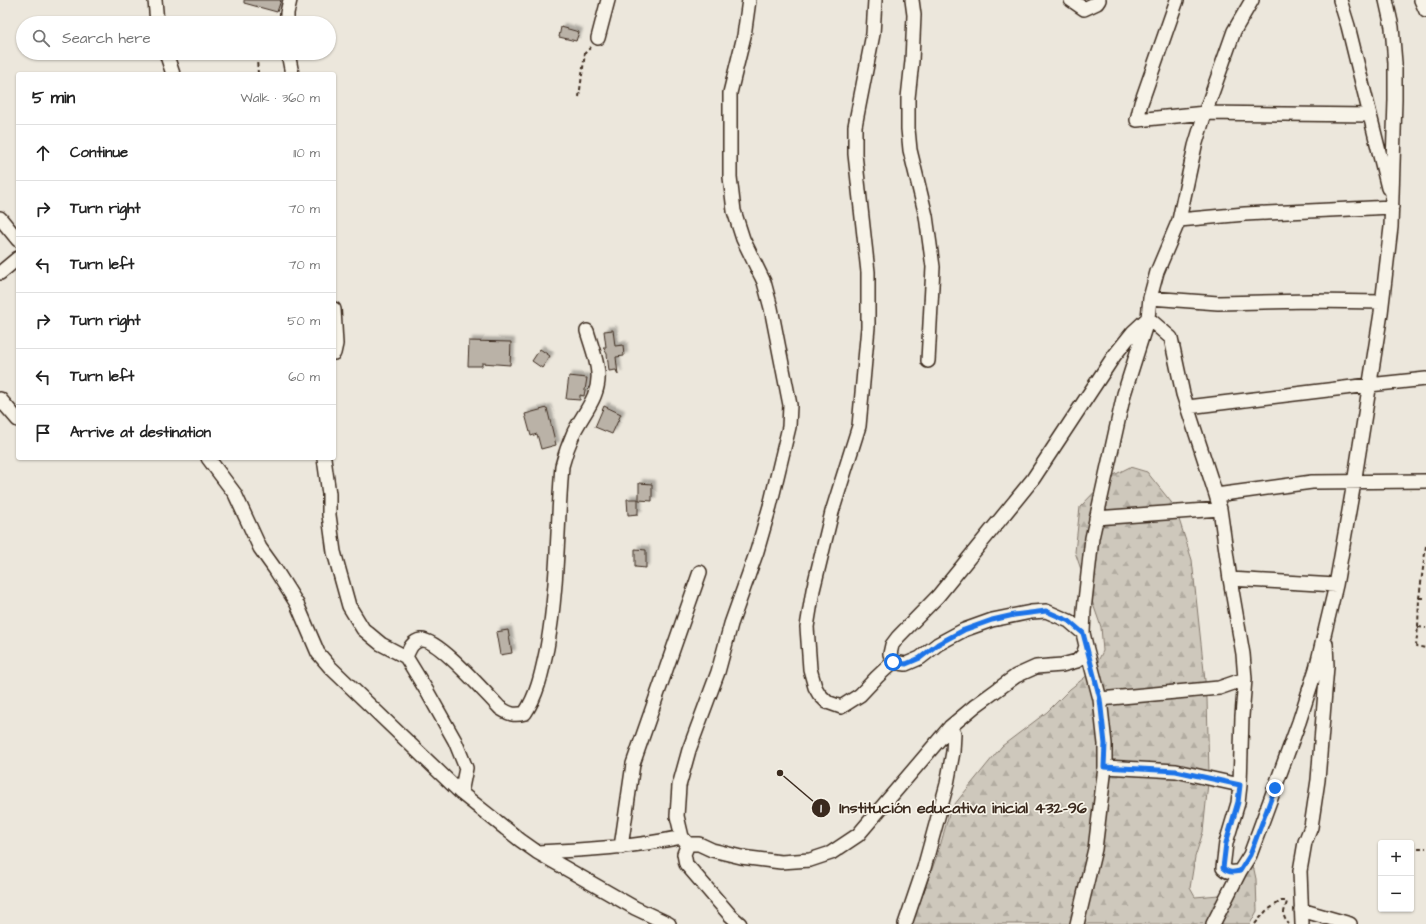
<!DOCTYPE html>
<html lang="en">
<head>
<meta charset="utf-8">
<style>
  :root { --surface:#fff; --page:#f6f6f6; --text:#222; --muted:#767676; --line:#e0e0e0 }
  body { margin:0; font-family:"Architects Daughter",sans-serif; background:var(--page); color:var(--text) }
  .controls { position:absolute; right:12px; bottom:12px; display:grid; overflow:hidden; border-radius:4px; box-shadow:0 1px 3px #0004 }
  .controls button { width:36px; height:36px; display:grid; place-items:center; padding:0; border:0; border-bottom:1px solid var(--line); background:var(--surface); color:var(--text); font:20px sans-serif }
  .stop { position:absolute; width:12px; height:12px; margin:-9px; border:3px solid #1a73e8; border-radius:50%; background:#fff }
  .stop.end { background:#1a73e8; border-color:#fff; box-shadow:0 1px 4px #0008 }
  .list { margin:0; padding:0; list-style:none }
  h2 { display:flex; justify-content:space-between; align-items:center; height:52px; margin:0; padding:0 16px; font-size:17px }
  h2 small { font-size:13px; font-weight:400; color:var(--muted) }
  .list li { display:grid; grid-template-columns:26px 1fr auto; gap:12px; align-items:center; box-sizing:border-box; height:56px; padding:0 16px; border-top:1px solid var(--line) }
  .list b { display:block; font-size:15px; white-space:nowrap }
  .list em { font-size:13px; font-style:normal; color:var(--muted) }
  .icon { flex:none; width:22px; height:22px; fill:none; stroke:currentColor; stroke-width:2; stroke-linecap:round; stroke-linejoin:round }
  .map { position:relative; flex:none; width:1426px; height:924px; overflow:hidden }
  .search { position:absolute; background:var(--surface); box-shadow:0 1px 3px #0004; left:16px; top:16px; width:320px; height:44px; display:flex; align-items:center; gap:10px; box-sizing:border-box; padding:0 14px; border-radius:22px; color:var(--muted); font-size:15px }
  .panel { position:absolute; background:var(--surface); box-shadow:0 1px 3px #0004; left:16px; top:72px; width:320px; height:388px; border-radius:4px }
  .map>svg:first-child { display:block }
  .forest { fill:url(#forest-firs); stroke:#84796d }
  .building { fill:#bab2a7; stroke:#3b2a1e; filter:url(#shadow) }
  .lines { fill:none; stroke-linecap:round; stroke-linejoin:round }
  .minor-casing { stroke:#3b2a1e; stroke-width:16 }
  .path { stroke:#3b2a1e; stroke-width:2; stroke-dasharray:4 3; stroke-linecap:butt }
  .minor { stroke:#f7f3e8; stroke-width:13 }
  .route { stroke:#1a73e8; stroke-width:5 }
  .leader { fill:none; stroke:#3b2a1e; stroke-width:1.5 }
  .callout-dot { fill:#3b2a1e; stroke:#f7f3e8; stroke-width:1.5 }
  .mark-label { font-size:12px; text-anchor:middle; font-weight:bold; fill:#fff }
  .callout-label { font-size:16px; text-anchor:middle; font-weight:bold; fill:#3b2a1e; stroke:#f7f3e8; stroke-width:3.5; stroke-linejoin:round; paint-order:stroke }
</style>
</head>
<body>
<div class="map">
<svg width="1426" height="924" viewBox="0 0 1426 924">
  <defs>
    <pattern id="forest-firs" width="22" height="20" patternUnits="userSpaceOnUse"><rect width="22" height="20" fill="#cec8bc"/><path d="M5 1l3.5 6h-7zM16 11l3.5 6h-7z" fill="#b2aca1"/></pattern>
    <filter id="shadow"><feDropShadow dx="3.5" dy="-3.5" stdDeviation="1" flood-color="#0004"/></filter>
  </defs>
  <rect width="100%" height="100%" fill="#ece7dc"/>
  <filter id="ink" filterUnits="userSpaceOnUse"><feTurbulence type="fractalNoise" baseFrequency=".025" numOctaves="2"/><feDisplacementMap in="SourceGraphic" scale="8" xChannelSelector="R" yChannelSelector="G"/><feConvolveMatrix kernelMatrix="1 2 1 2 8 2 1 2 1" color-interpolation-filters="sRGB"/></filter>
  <g filter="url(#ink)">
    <!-- forest -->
    <path class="forest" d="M1130,467L1147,472L1175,507L1192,560L1207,699L1209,773L1203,832L1195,857L1190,888L1195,897L1219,895L1236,879L1242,863L1253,865L1256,879L1257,911L1250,924H912L939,850L950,810L1002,746L1047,712L1070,689L1093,671L1103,651L1101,627L1075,552L1080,507L1108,478Z"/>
    <!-- building -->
    <path class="building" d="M244,0H281L277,12L244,3Z
      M561,27L579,32L576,41L559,37Z
      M613,330L615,346L623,345L624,356L616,357L618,375L616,370L609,371L607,354L603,347H606L604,331Z
      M469,341L511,342L510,365L482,363V366H468Z
      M540,349L550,356L542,368L532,361Z
      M569,376L587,378L584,396L580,395V400L566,399Z
      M604,406L621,414L612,434L595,427Z
      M547,408L556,445L541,449L537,434L531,436L525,414Z
      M639,483L652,484V501L639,500Z
      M627,499H638V514L628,515Z
      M635,549L646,550V568L635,567Z
      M508,630L512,653L500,655L496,632Z"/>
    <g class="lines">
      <!-- minor casing -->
      <g class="minor-casing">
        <path id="minor" d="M155,0L157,23
          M875,0L873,34L855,126V154L868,272V327L859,426L832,512L813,590L807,627L810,669L815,687L819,694L827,702L841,707L860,695L877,677L893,662
          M912,0L914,15L912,61L908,98V129L910,150L926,216L933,267L928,361
          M1071,0L1084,9L1097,3L1099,0
          M1177,0L1141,103L1137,120L1205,113L1370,115
          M1340,0L1348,26L1388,188
          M1421,0L1426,11
          M287,23V13L290,0
          M598,38L608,0
          M166,53L173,74
          M288,53L292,74
          M0,218L18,240
          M1179,220L1245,214L1392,207
          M0,273L18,258
          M1150,298L1218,303L1311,301L1382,302
          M334,309L336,344L334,353
          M0,399L18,420
          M1188,407L1369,385L1426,379
          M208,458L235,494L260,548L275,569L297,604L318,653L330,667L461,793L520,840L537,852L635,908L669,924
          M324,458L329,494V515L334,552L349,606L363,629L381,644L406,657L428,693L455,741L466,768L461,793
          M1216,495L1312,482L1426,481
          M1096,518L1220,509
          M1230,579L1336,585
          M1083,633L1084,610L1092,538L1124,394L1148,318L1150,298L1157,272L1179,220L1195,146L1205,113L1234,31L1252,0
          M406,657C409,650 412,641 421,640C438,638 487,695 500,708C509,714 514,716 525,713C538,694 542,671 547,648C558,588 557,527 562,466C565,454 569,443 574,432C584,412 600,396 598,373C597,359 591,345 587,331
          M1100,699L1219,688L1245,679
          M1105,767L1176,771L1240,785
          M688,844L682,837L677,816L679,786L689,750L718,672L731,624L757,551L770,506L789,427L790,405L771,308L764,282L743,239L734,211L730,177V93L744,36L749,0
          M621,847L633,764L700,572
          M537,852C586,850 635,847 682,837
          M1301,910L1350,924
          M740,924L730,915L686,864L684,854L688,844H699L712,850L741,857L781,862L810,860L831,853L858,835L950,727L975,706L1016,676L1036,667L1062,665L1077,661L1083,655L1086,646L1083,633L1069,621L1046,611L1031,612L992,620L964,630L938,644L920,658L906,664L893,662L890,654L892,645L898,637L938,596L1033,479L1114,356L1133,332L1148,318L1171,338L1183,394L1216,495L1220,509L1230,579L1243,654L1245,679L1242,716L1240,785L1238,803L1226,843L1223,868C1228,873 1233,873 1240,871L1250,855L1299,722L1316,669L1336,585L1355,477L1381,313L1391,227L1395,100V63L1392,27L1386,0
          M905,924L924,868L947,784L953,752L954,734L950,727
          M1077,924L1095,849L1105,767V744L1100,699L1086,646
          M1213,924L1240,871
          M1302,924L1300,871L1305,842L1311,827L1318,780L1327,666L1326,644"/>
      </g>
      <!-- path -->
      <path class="path" d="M258,74L257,59L262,54L270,53
        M579,97L585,53L591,47
        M1426,546L1419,598L1418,627L1416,646L1426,648
        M1419,598H1426
        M1418,627L1426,628
        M1411,848H1426
        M1255,924L1266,911L1281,901H1286L1287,902C1284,912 1281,916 1289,924"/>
      <!-- minor -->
      <use href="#minor" class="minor"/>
    </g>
  </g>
  <g class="lines" filter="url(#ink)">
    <!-- route -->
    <path class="route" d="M893,662L906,664L920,658L938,644L964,630L992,620L1014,615L1046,611L1069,621L1083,633L1100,699L1105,744L1104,767L1176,771L1240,785L1238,802L1226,843L1223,868C1228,873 1233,873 1240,871L1250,855L1275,788"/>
  </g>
  <!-- callouts -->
  <path class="leader" d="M780 773L821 808"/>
  <g class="callout-dot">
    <circle cx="780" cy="773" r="4"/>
    <circle cx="821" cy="808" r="10"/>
  </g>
  <g class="mark-label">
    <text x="821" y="812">1</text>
  </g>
  <g class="callout-label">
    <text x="963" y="813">Institución educativa inicial 432-96</text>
  </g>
</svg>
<div class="controls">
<button>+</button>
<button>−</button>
</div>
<div class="stop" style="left:893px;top:662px"></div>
<div class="stop end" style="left:1275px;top:788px"></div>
<div class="search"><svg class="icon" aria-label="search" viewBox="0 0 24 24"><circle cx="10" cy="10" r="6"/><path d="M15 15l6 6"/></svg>Search here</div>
<section class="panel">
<h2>5 min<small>Walk · 360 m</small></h2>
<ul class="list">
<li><svg class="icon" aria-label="ahead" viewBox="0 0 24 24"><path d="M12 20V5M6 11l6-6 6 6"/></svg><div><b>Continue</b></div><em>110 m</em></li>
<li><svg class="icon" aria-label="right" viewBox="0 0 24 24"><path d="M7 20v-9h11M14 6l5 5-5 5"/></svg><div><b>Turn right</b></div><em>70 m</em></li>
<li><svg class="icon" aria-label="left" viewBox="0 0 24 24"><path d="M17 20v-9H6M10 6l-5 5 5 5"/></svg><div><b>Turn left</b></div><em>70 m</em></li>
<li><svg class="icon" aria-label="right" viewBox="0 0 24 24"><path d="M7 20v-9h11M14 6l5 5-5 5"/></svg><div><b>Turn right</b></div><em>50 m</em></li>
<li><svg class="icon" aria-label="left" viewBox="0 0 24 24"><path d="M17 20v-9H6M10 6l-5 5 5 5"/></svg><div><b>Turn left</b></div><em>60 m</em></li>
<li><svg class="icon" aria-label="arrive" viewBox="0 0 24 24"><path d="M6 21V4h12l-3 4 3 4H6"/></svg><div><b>Arrive at destination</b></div></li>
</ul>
</section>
</div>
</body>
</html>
